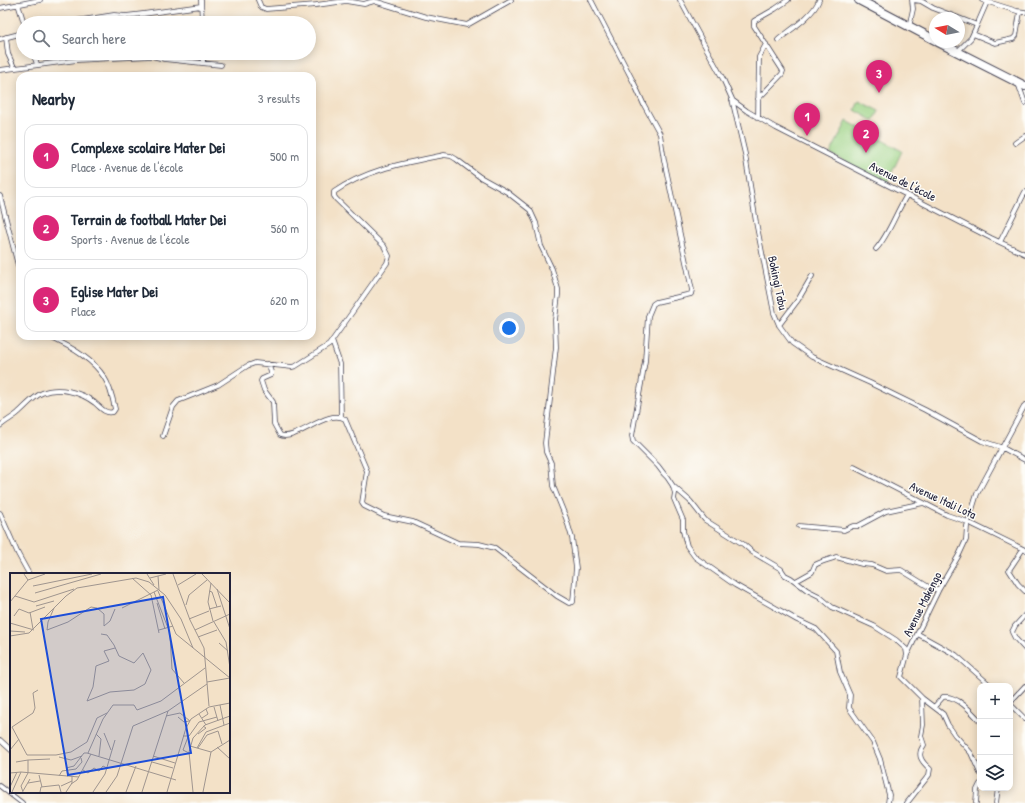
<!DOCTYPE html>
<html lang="en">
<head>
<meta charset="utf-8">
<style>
  :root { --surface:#fff; --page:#f6f6f7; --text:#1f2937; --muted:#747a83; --line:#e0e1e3; --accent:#db2777 }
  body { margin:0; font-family:"Patrick Hand",sans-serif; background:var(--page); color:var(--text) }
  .controls { position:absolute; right:12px; bottom:12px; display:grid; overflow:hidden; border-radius:8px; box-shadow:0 2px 10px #0003 }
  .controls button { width:36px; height:36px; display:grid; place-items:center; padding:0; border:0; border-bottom:1px solid var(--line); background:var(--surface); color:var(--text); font:20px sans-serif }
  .compass { position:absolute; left:929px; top:12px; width:36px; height:36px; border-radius:50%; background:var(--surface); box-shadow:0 2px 10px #0003; rotate:280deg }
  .you { position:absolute; left:509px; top:328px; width:14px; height:14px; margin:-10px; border:3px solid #fff; border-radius:50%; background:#1a73e8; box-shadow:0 0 0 6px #1a73e833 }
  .badge { display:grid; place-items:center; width:26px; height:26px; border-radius:50%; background:var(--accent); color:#fff; font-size:13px; font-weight:700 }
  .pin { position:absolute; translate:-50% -33px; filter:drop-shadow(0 1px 2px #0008) }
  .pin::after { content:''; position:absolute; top:21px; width:14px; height:12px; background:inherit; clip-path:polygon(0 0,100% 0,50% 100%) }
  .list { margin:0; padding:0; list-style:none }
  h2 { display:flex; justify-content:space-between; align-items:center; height:52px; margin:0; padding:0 16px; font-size:17px }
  h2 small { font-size:13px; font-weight:400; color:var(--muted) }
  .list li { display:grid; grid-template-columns:26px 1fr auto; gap:12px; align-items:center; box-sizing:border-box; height:64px; margin:0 8px 8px; padding:0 8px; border:1px solid var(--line); border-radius:12px }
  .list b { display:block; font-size:15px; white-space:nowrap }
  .list p { margin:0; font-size:13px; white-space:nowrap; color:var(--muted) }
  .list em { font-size:13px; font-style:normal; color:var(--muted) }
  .icon { flex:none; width:22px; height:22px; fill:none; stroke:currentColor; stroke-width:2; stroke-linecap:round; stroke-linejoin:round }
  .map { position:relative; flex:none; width:1025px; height:803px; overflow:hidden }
  .search { position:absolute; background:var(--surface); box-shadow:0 2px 10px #0003; left:16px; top:16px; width:300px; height:44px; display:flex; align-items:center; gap:10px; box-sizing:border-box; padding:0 14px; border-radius:22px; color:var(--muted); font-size:15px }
  .panel { position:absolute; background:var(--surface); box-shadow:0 2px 10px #0003; left:16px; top:72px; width:300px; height:268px; border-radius:12px }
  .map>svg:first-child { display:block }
  .green { fill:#9bd284; stroke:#5e7a60 }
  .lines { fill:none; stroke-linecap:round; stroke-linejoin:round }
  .street-casing { stroke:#413f50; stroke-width:5.5 }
  .highway-casing { stroke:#413f50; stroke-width:10 }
  .street { stroke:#fff; stroke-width:4 }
  .highway { stroke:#fff; stroke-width:8 }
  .labels { text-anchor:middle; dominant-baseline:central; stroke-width:3; stroke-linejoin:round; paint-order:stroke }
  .street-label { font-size:12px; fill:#22223b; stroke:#fdfcf7 }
  .inset-road { fill:none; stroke:#9f958f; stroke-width:1 }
  .view { fill:#1d4ed8; fill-opacity:0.15; stroke:#1d4ed8; stroke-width:2 }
  .inset-edge { fill:none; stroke:#22223b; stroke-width:2 }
</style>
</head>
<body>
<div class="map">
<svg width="1025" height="803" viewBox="0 0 1025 803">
  <rect width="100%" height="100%" fill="#fdfcf7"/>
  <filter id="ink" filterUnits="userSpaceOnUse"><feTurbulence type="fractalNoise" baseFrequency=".025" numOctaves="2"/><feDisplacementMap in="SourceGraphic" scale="8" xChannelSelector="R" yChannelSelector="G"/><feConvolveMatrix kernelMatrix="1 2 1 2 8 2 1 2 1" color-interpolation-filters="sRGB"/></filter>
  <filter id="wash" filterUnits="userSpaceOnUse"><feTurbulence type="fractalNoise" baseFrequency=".012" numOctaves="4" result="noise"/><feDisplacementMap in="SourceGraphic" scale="16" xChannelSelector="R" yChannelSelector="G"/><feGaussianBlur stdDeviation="0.9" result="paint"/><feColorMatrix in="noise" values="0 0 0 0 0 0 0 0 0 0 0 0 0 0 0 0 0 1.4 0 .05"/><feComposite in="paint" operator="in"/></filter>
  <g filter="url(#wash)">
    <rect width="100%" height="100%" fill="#f3e1c7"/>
    <!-- green -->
    <path class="green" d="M859,101L879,111L874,121L855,110Z
      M847,121L902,151L887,183L830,154Z"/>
  </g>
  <g filter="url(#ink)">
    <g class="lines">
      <!-- street casing -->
      <g class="street-casing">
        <path id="street" d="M201,0L202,23
          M258,0L261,7L266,9L316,5L346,1L364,4L374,1L426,17L467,25L511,0
          M591,0L634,83L644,105L660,134L664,160L692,290L691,294L656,302L653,304L648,316L645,361L632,436L633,441L658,466L664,474L667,477L673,486L690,501L705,520L743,544L752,552L781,569L785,575L791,578L807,590L819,596L832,607L874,626L896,640L906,649L907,655
          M680,0L723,79L732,99L745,154L756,222L774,313L779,325L792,343L812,357L870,383L925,410L982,441L1003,448L1025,460
          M913,0L921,1L933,8L977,25L971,38L957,52
          M982,0L1017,11L1025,12
          M18,4L24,23
          M0,8L40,0
          M63,23L114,15L126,16L143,14L201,6
          M189,23L202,21
          M977,25L987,2
          M909,27L913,9L912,0
          M973,34L995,43L1013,39L1016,36L1020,12
          M6,37L8,54L14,67
          M0,39L23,33
          M778,40C790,30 814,15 819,0
          M33,53L37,64
          M203,53V62
          M0,70L77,60L152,56L164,59L221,65
          M1018,83L1025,103
          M758,99L782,74L783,71L756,29L754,26V21L775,9L788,0
          M732,100L747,111L776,128L991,238L1025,254
          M758,118L759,57L766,44
          M1015,143L1025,136
          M0,196L20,273
          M1000,242L1025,192
          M876,249C889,235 896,212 907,195
          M779,325L798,300L812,276
          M332,341L340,364L341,417
          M0,426C6,421 12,418 18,413C25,407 33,397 42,393C58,386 81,392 95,403C101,408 105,414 113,412L115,409C113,399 110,386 104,377C92,358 68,345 47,336
          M163,436L173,407L178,401L218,385L247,366L255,363L292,367L296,366L329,345L387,263L389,256L384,246L336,199L334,196V192C367,169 405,163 444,155L451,156L456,159L480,177L507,192L530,210L536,223L541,246L552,269L558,289V295L555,320L556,347L545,443L546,452L551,463L553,486L566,518L572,538L576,568L573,602L569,603L557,596L495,548L479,544L458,543L413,522L384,516L364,506L362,503L367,471L345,419C327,408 296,442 280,435L274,424L273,402L264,390L261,381L262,379L271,375V372L268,364
          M854,467L947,515L968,522L1025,550
          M673,487L675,493L674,499L683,520V531L687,546L695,557L735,585L797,620L816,629L836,651L840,672L850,695L849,708L873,742L880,759L889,795L888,803
          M0,513L18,554L29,574
          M799,526L844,530L853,526H858L886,511L923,503
          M1023,549L1009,570L1018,584L1025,591
          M796,581L812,572L815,565C822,561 829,560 836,557L862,564L872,565L886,571L901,570L932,589H939
          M1025,615L1015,626L1012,632L1015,638L1025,649
          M918,634L956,655L991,686
          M1010,702L1025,686
          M1010,704L1025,719
          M934,707L943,697C957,695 972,712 980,721
          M0,740L11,750
          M980,773L971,753L955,735L948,725L943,714L922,698L901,677L907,655L939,589L959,555L966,540L967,526L977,494L1025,405
          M0,786L22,803
          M907,803L929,775L930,769C922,762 916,755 924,745L921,736L923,725L922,698
          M976,803L977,790L980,784
          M996,803L998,788"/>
      </g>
      <!-- highway casing -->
      <g class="highway-casing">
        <path id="highway" d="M859,0L935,40
          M938,42L1025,86"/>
      </g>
      <!-- street -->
      <use href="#street" class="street"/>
      <!-- highway -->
      <use href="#highway" class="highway"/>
    </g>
  </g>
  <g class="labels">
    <!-- street labels -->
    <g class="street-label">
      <text transform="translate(903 181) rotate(27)">Avenue de l'école</text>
      <text transform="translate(778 283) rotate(78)">Bokingi Tabu</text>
      <text transform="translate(943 500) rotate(25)">Avenue Itali Lota</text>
      <text transform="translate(922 604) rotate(-63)">Avenue Makengo</text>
    </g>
  </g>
  <!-- overview -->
  <g transform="translate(10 573)">
    <rect width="220" height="220" fill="#f3e1c7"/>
    <path class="inset-road" d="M137,1L144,12M163,1L180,47L194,75L199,133M192,1L220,30M148,3L149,17M122,5L141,22L149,60M140,5L156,1M18,7L35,1M201,10L198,29L203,48M168,12L186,1M23,13L82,1M207,16L220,56M148,18L166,61L220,105M199,18L202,19L207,34M144,19L158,55M25,20L91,1M5,23L24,29L64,16M0,29L18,7L14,1M147,30L155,56M176,32L179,22L197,7M26,33L44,28M44,35L38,49L37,57L58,49L81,34L87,35L94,41V53L100,48L105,36M112,35L148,17M199,36L211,33M20,39L23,56M4,43L9,36L19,40L35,34M179,46L199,38M204,49L216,69L220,95M0,50L24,57M149,57L163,53M185,57L220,41M0,58L15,59M91,61L97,62L104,72L109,83L124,90L133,80L141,97L135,111L124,117L100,119L77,128L83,114L86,93L99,88L94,78L105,75M0,63L19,60L56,23L67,15L126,5L139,9L155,22L171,46L183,75M160,63L162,96L174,110M188,64L207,57M209,70L218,78M197,109L220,105M28,117L23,120L25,135L23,140L2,154L17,182H46L61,179L77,169L87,145L97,140M210,132L214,152M204,134L208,148M189,141L196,152M156,143L170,140L180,148M168,144L174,149L179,148M192,145L198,141L196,136M94,160L101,177M86,161L91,166L89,183M188,161L196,155L193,153M173,163H179L189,149L207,144M178,164L173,177L179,180M180,173L201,179M207,174L220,186M187,175L196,159L220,150M188,175L197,162L208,158L212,171M0,177L9,166M78,180L93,146L103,132H124L127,137L151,128L195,95M143,183L165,190M49,184L61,187L72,183M6,189L18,187M142,189L163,195M56,195L64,193L74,180H77L166,207M73,197L78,200L84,195L89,198L93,193L97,195M0,200L11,199L69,204M29,202L32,214M49,203L52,198L66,196L72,189L71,185M18,210L30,208M61,211L67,207L81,181M51,213L62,208M0,214L7,199M13,218L20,206M2,219L11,199M13,219L11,213L18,200V187L40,186M30,219L31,214L49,212L51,219M56,219L62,210V203M83,219L95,201L105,167M96,219L107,203L123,153L158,138L197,111M116,219L126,193M132,219L158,138M157,219L176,155L181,146L199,134L220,130M183,219L179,179L183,165L195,152L220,143M193,219L201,179L220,167"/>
    <path class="view" d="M153,24L181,180L58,202L31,46Z"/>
    <rect width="220" height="220" class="inset-edge"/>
  </g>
</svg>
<div class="controls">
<button>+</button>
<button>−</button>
<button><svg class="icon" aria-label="layers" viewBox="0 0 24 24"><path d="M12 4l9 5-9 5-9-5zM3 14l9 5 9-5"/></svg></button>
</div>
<svg class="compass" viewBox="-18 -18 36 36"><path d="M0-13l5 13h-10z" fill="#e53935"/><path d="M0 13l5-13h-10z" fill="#747a83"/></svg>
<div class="you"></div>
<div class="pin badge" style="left:807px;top:136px">1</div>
<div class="pin badge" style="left:866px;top:153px">2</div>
<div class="pin badge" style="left:879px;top:93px">3</div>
<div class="search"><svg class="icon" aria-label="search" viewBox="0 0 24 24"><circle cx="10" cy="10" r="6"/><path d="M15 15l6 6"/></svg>Search here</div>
<section class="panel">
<h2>Nearby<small>3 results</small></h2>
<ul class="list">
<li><span class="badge">1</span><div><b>Complexe scolaire Mater Dei</b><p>Place · Avenue de l'école</p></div><em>500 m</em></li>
<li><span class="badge">2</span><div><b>Terrain de football Mater Dei</b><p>Sports · Avenue de l'école</p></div><em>560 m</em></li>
<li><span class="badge">3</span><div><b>Eglise Mater Dei</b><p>Place</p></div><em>620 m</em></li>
</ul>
</section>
</div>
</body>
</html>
